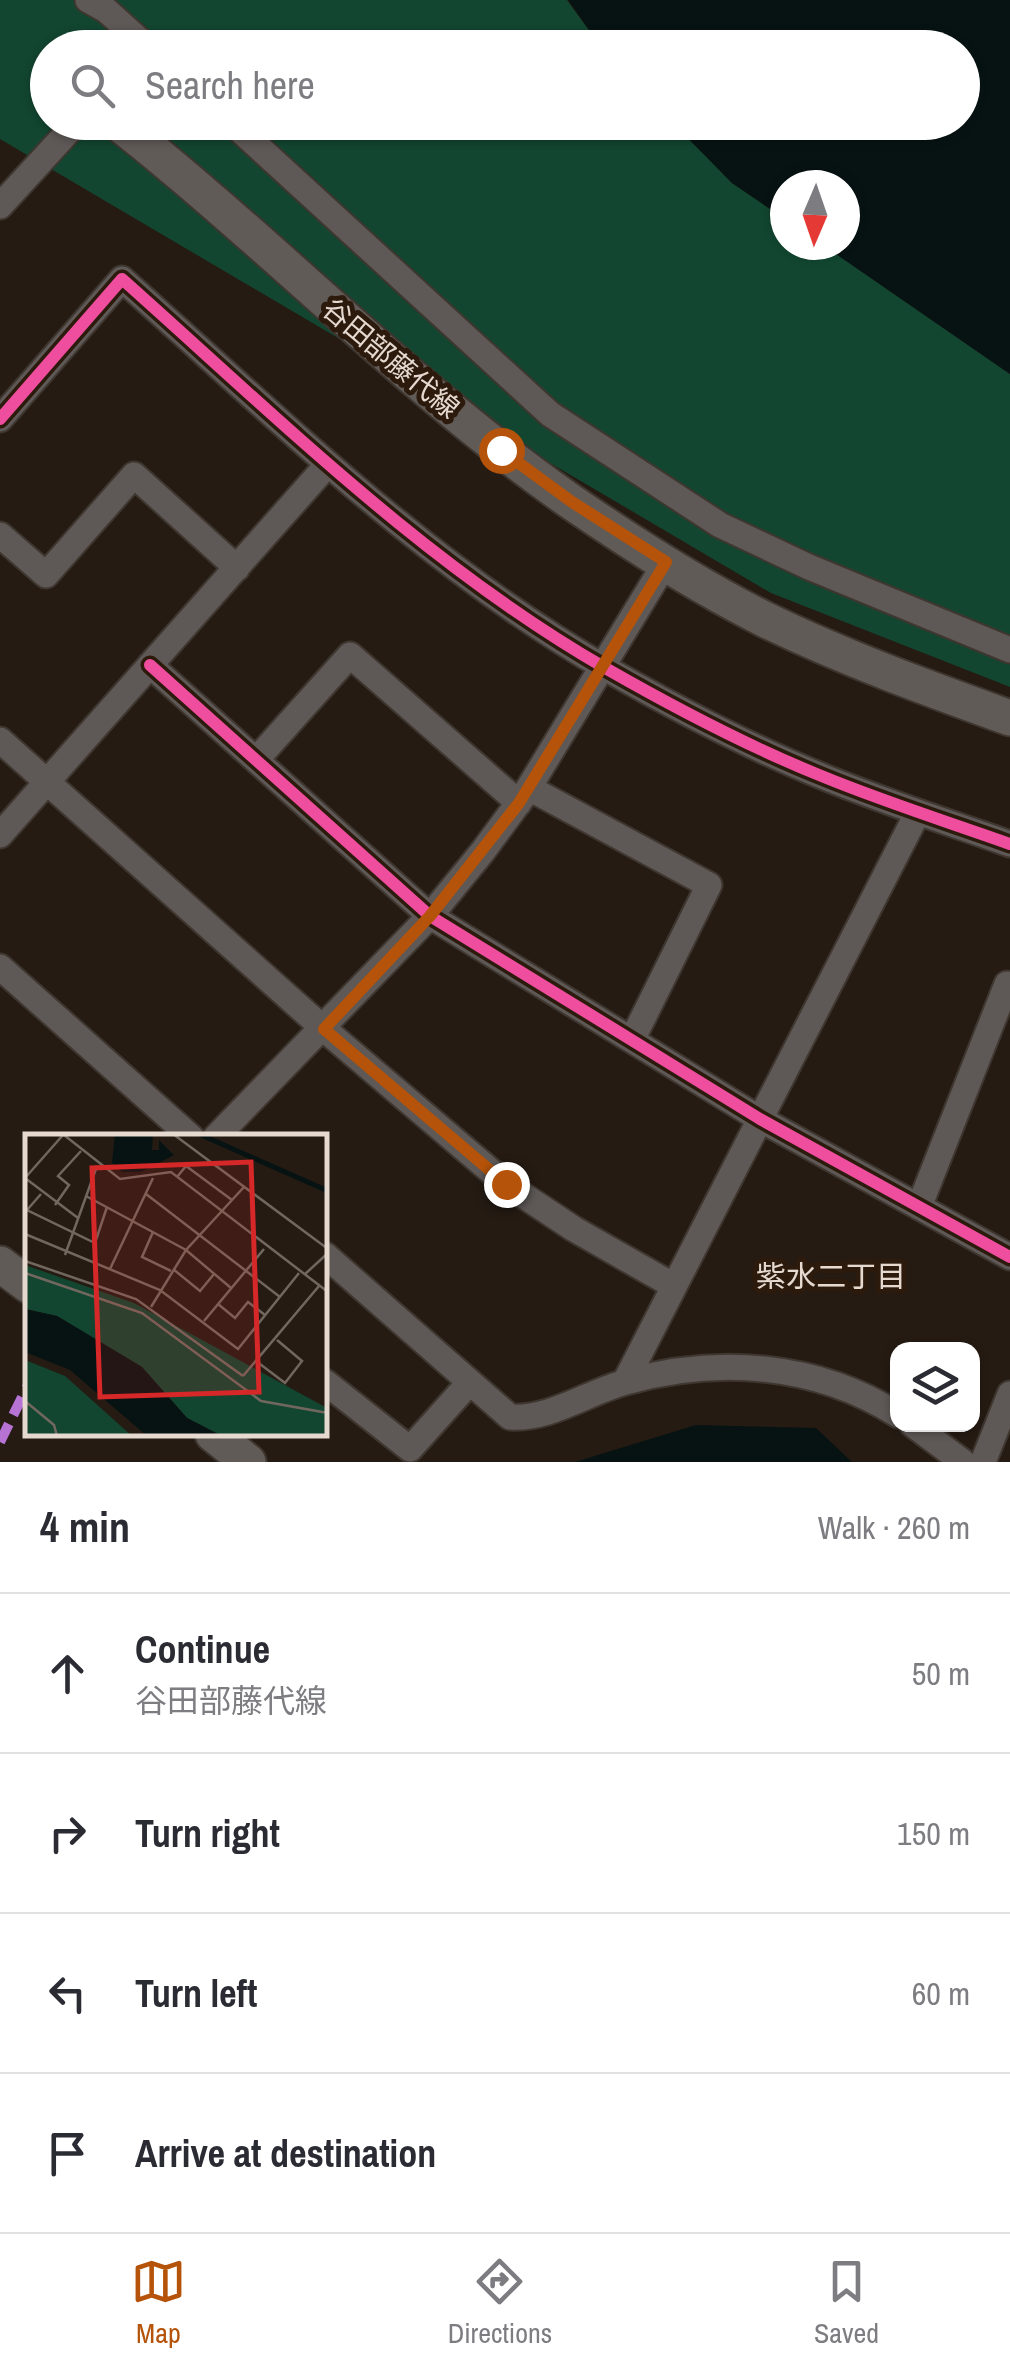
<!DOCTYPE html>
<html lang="en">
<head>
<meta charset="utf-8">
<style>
  :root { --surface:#fff; --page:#f2f2f3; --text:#2b2b33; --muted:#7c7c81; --line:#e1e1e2; --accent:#b45309 }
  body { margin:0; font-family:"Archivo Narrow","Noto Sans JP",sans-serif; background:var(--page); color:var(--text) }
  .controls { position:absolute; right:30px; bottom:30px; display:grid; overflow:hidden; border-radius:20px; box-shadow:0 2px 8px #0004 }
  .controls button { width:90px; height:90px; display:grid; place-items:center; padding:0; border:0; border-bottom:2px solid var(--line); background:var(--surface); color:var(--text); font:50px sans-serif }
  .compass { position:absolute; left:770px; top:170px; width:90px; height:90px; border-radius:50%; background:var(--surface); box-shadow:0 2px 8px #0004; rotate:182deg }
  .stop { position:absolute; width:30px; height:30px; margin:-22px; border:8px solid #b45309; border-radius:50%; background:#fff }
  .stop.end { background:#b45309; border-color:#fff; box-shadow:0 2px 10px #0008 }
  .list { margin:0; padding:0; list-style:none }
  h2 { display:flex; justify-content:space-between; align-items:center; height:130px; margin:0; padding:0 40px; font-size:42px }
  h2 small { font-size:32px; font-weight:400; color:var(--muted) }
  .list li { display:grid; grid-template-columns:65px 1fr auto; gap:30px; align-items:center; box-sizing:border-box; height:160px; padding:0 40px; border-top:2px solid var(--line) }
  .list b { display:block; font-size:38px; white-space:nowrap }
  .list p { margin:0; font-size:32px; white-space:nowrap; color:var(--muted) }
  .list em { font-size:32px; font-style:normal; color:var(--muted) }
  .icon { flex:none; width:55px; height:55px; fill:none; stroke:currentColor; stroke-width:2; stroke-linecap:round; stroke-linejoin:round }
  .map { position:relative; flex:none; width:1010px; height:1462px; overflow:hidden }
  .search { position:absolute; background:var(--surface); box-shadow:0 2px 8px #0004; left:30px; right:30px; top:30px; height:110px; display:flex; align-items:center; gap:25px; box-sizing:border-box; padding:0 35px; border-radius:55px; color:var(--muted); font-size:38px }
  .sheet { height:770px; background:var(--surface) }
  nav { display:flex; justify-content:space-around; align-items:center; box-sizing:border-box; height:140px; border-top:2px solid var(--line); background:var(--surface); font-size:28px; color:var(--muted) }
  nav a { display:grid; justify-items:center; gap:5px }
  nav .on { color:var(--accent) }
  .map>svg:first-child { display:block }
  .green { fill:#124630 }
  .water { fill:#071313 }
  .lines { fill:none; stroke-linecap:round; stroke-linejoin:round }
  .minor-casing { stroke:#3e362f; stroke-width:29 }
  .secondary-casing { stroke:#3e362f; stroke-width:39 }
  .minor { stroke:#5e5956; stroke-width:25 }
  .secondary { stroke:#615b58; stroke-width:35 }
  .quiet { stroke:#b673d3; stroke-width:10; stroke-dasharray:20 10; stroke-linecap:butt }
  .cycleway-casing { stroke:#2c1a0c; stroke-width:19 }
  .cycleway { stroke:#ef4d9e; stroke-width:12 }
  .route { stroke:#b45309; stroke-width:12 }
  .labels { text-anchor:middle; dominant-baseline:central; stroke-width:10; stroke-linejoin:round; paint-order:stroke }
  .street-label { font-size:28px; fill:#e5d9d0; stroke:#2c1a0c }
  .neighbourhood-label { font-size:30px; fill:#e5d9d0; stroke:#2c1a0c }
  .inset-river { fill:none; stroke:#071313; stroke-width:5 }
  .inset-road { fill:none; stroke:#72675f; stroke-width:2.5 }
  .view { fill:#d62828; fill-opacity:0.15; stroke:#d62828; stroke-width:5 }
  .inset-edge { fill:none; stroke:#e5d9d0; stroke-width:5 }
</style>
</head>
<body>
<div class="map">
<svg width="1010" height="1462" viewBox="0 0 1010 1462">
  <rect width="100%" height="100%" fill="#251b13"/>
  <!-- green -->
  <path class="green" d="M0,0H567L601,47L48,48V122L673,123L732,183L785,219V245H823L1010,374V687L771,593L0,139Z"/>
  <!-- water -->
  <path class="water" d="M568,0H1010V374L823,245H845V185H785V219L732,183L673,123L962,122V48L601,47Z
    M696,1425L816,1428L852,1462H575Z"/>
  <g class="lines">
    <!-- minor casing -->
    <g class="minor-casing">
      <path id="minor" d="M88,0L106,10L148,48
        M231,122L550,414L720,525L809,567L1010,650
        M0,206L77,122
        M0,419L122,279C276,416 427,566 607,669C677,709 749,747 824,777C885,802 948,822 1010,844
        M0,535L46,575L134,475L237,568
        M150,665L430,916L760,1119L1010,1257
        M0,740L324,1029L506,1184L574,1229L674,1286
        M256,760L350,655L519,803
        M529,788L709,885L632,1040
        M0,835L328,464
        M0,967L191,1137
        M216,1137L430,916L483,851L525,794L666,562
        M919,1207L1007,984L1010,986
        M325,1255L510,1417C550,1420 588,1392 626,1382C717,1356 817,1363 898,1415
        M325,1382L410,1449L470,1382
        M625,1382L918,812
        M912,1424L963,1462
        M983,1462L1010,1394"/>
    </g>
    <!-- secondary casing -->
    <g class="secondary-casing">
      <path id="secondary" d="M117,122C272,244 409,388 570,501C631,543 698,586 764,619C844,658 927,688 1010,718
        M0,1264L28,1285
        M213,1434L248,1462"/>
    </g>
    <!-- minor -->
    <use href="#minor" class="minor"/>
    <!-- secondary -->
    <use href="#secondary" class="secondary"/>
    <!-- quiet -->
    <path class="quiet" d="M0,1442L28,1385"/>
    <!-- cycleway casing -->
    <g class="cycleway-casing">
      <path id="cycleway" d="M0,419L122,279C276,416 427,566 607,669C677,709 749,747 824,777C885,802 948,822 1010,844
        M150,665L430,916L760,1119L1010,1257"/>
    </g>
    <!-- cycleway -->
    <use href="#cycleway" class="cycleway"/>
  </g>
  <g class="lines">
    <!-- route -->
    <path class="route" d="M501,450L572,502L666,562L519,803L430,916L324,1029L506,1184"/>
  </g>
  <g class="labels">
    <!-- street labels -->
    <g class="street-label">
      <text transform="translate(391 358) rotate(40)">谷田部藤代線</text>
    </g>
    <!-- neighbourhood labels -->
    <g class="neighbourhood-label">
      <text x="831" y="1276">紫水二丁目</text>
    </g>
  </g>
  <!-- overview -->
  <g transform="translate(25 1134)">
    <rect width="302" height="302" fill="#251b13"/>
    <path d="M0,131L109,169L302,274V302H197L162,284L117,233L32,182L0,175ZM0,226L40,242L107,302H0Z" fill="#124630"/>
    <path d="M90,0H128L127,16H134V6L149,21L116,38H97L87,29ZM0,175L32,182L117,233L162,284L197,302H122L45,236L0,218Z" fill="#071313"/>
    <path class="inset-river" d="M174,0L303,57"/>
    <path class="inset-road" d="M148,0L303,115M39,1L95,45L146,38L303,158M152,43L161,32L207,66M0,44L53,84M0,44L38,1M16,60L2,76L70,109L82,73M121,60L255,163M61,62L161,116L206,154M30,71L44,51L33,42L56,17M128,98L117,123L146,137M0,100L135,156L213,215L274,139M40,121L72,32M0,127L111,165L218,242M85,135L128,44M148,135L175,157L189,140M0,139L117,179L236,267L303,279M279,141L303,119M193,170L210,184L223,168L240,181M126,173L161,116L219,53M179,187L239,115M231,227L260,249L277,227L252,206M218,242L294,152M0,267L29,291L32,302"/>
    <path class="view" d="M226,28L234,258L75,263L67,34Z"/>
    <rect width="302" height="302" class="inset-edge"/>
  </g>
</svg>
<div class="controls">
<button><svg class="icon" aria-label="layers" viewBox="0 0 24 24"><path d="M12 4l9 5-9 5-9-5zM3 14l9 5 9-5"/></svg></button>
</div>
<svg class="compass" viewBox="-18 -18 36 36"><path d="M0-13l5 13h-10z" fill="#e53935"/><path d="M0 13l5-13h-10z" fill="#7c7c81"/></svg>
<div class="stop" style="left:501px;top:450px"></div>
<div class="stop end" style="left:506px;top:1184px"></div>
<div class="search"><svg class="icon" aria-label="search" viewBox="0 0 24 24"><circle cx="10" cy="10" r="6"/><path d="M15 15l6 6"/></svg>Search here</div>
</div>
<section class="sheet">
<h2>4 min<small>Walk · 260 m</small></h2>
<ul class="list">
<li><svg class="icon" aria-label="ahead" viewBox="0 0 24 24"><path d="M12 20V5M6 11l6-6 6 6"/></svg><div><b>Continue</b><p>谷田部藤代線</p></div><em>50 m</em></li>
<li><svg class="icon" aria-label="right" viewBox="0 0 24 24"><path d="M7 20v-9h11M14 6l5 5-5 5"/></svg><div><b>Turn right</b></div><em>150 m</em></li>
<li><svg class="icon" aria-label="left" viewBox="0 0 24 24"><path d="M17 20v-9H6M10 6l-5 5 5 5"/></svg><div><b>Turn left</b></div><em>60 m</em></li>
<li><svg class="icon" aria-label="arrive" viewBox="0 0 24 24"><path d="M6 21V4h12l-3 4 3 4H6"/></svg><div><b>Arrive at destination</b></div></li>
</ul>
</section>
<nav>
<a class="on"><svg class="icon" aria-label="map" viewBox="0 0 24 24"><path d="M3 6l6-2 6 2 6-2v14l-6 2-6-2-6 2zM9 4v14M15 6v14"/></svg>Map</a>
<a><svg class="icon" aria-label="directions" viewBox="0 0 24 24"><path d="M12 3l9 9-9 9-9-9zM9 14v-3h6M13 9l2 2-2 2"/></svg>Directions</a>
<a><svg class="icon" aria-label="saved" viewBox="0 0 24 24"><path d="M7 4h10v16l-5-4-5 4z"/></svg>Saved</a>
</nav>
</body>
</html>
